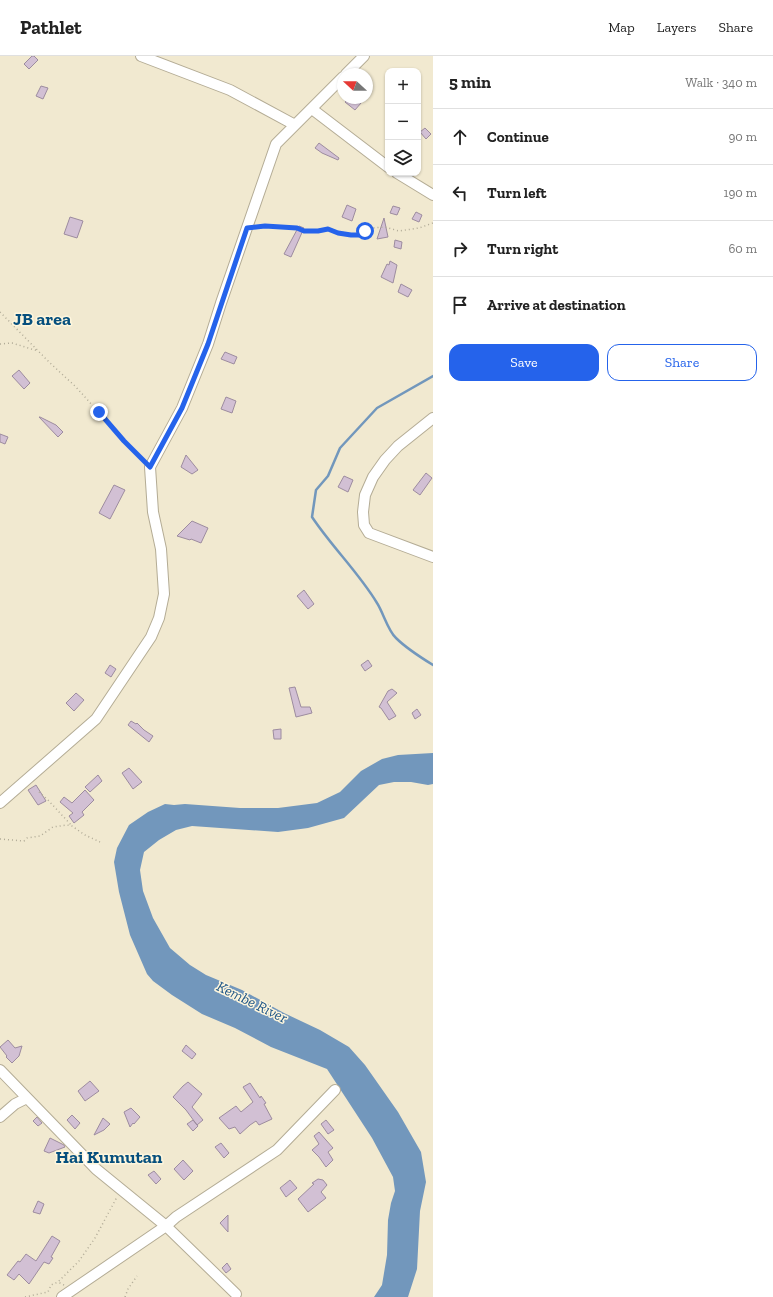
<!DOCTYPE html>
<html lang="en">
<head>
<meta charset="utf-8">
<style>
  :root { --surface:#fff; --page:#f6f6f6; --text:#222; --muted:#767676; --line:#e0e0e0; --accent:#2563eb }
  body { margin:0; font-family:"Zilla Slab",serif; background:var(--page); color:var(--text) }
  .controls { position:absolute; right:12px; top:12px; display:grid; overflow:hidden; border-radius:8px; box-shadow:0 1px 3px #0004 }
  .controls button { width:36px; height:36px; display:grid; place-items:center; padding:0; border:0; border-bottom:1px solid var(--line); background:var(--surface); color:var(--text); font:20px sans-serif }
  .compass { position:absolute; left:337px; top:12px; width:36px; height:36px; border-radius:50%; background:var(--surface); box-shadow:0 1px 3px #0004; rotate:291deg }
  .stop { position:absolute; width:12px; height:12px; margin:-9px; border:3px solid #2563eb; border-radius:50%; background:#fff }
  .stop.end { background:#2563eb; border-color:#fff; box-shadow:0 1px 4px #0008 }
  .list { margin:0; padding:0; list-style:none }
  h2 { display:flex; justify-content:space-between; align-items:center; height:52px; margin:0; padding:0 16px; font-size:17px }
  h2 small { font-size:13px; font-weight:400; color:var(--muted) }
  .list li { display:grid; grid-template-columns:26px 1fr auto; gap:12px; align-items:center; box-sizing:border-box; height:56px; padding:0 16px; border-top:1px solid var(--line) }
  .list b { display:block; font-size:15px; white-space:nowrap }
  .list em { font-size:13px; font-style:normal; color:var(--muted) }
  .actions { display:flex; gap:8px; padding:12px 16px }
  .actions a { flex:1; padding:9px 0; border:1px solid var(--accent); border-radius:12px; text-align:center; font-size:14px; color:var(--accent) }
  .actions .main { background:var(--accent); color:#fff }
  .icon { flex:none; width:22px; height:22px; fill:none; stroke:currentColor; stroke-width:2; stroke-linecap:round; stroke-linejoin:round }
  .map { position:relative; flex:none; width:433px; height:1241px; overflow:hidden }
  header { display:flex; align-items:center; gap:24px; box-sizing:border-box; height:56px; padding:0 20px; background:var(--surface); border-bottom:1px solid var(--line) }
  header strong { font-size:19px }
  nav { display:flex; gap:22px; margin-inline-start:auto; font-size:14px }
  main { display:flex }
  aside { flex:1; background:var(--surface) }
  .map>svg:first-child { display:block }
  .water { fill:#7297bc }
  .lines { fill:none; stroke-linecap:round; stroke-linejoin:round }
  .stream { stroke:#7297bc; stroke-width:2.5 }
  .building { fill:#d2c0d4; stroke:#9d8c9f }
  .minor-casing { stroke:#b4ac95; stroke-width:12 }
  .path { stroke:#b1ab97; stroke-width:1.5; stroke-dasharray:1 3; stroke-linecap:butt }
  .minor { stroke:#fff; stroke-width:10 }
  .route { stroke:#2563eb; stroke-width:5 }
  .labels { text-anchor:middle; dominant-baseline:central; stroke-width:3; stroke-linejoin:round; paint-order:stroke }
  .water-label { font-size:15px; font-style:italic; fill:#205788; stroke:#fef6dd }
  .district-label { font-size:18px; font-weight:bold; fill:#064f7d; stroke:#fef6dd }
</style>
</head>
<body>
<header>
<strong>Pathlet</strong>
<nav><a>Map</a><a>Layers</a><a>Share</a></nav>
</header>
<main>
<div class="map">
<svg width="433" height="1241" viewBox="0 0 433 1241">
  <rect width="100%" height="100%" fill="#f1e9d0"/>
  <!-- water -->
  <path class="water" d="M433,697V728L428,729L411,726H394L379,729L344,762L308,772L278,776L192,770L176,774L159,784L144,796L140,814L143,835L153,862L170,892L190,909L206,919L242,934L284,957L320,974L349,991L365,1009L398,1056L421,1096L426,1126L420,1155L417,1213L408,1241H374L382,1229L387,1199L388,1164L391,1147L395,1135L393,1121L372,1082L327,1013L271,991L235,972L202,958L172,939L153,925L147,918L130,879L119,836L114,806L117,792L129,769L148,756L165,748L174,749L185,748L240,752H278L317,747L340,736L361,715L382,703L398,699Z"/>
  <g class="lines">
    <!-- stream -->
    <path class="stream" d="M433,320L377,352L340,392L328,420L316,434L312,461C332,491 359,517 377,547C383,556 388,575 396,582C407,593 420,601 433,609"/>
  </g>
  <!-- building -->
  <path class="building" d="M32,0H34L38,4L29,13L24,8Z
    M41,30L48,32L43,43L36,40Z
    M349,42H355L361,47L355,54L345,46Z
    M425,72L431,78L426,83L420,76Z
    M319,87L339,102L338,104L322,97L315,92Z
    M347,149L356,153L352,165L342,161Z
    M393,150L400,152L397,159L390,157Z
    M416,156L422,159L419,166L412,163Z
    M70,161L83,165L77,182L64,178Z
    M384,162L388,181L377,183Z
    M299,170L304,172L291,201L284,198Z
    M395,184L402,186L401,193L394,191Z
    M390,205L397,209L393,227L381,221L387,208L389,209Z
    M401,228L412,234L408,241L398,236Z
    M225,296L237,301L234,308L221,303Z
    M19,314L30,327L24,333L12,320Z
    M226,341L236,345L232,357L221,353Z
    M39,361H40L56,369L63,376L58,381Z
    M0,378L8,381L5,388L0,386Z
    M186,399L198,414L192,418L181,411Z
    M426,417L432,422L420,439L413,434Z
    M344,420L353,424L348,436L338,431Z
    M114,429L125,434L110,463L99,457Z
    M192,465L208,472L201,487L191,483L190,484L177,480Z
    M304,534L314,548L308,553L297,540Z
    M368,604L372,610L365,615L361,609Z
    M110,609L116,613L111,621L105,617Z
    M295,631L301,651H310L312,657L296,661L289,632Z
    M392,633L397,637L387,646L396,660L389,664L381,652L379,651L388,635Z
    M76,637L84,644L74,655L66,647Z
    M417,653L421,659L415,663L412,657Z
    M131,665L136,668L137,667L144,674L153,680L149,686L128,669Z
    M281,673V683H274L273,674Z
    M129,712L142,726L133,733L122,717Z
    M98,719L102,725L90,736L85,731Z
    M36,729L46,745L38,749L28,734Z
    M85,734L94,744L82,756L84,759L74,767L69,760L73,757L60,746L64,741L72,747Z
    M8,984L15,992L22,990L19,1000L12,1007L6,1001L7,1000L0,991Z
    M186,989L196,998L192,1003L182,995Z
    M90,1025L99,1035L85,1045L78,1035Z
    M188,1026L202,1038L192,1051L203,1064L197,1069L186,1054L173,1041L183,1030Z
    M250,1027L260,1042L261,1040L266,1047L264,1048L272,1063L259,1069L256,1065L250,1069L240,1078L235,1071L229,1073L219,1062L236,1050L241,1056L253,1046L243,1031Z
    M131,1052L140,1061L134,1068L133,1067L130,1071L124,1056Z
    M72,1059L80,1067L75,1073L67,1064Z
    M37,1061L42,1067L38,1070L33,1065Z
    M103,1062L110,1068L104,1074L94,1079Z
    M193,1064L198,1070L193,1075L187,1068Z
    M326,1064L334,1074L328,1078L321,1068Z
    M319,1076L333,1092L328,1096L333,1104L326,1111L319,1101L312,1094L319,1088L314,1080Z
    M50,1082L64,1089L65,1091L49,1097L44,1095Z
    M221,1087L229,1097L224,1102L215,1091Z
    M183,1104L193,1115L184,1124L174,1113Z
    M154,1115L161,1123L156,1128L148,1119Z
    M318,1123L323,1124L327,1129L321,1136L326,1142L308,1156L298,1143L314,1128L312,1127Z
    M290,1124L297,1132L286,1141L280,1132Z
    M38,1145L44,1148L40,1158L33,1156Z
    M228,1159V1176L220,1167Z
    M52,1180L60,1185L51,1201L53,1202L49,1208L44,1206L29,1228L19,1218L14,1224L7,1219L18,1205L20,1206L26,1198L36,1205Z
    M227,1207L231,1213L226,1217L222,1212Z"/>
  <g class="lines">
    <!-- minor casing -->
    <g class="minor-casing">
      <path id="minor" d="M141,0L230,34L295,69
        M346,18L364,0
        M312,53L388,111
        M397,117L433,139
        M433,362L398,390L385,404L373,421L365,439L363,456L364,469L369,477L433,501
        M0,747L96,663L151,581L159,562L164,538L161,493L153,456L150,411L182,352L208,288L221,247L276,88L343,21
        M0,1014L96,1113L166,1170L236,1238
        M0,1061L15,1048L27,1042
        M62,1241L166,1170L176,1161L277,1094L335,1034"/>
    </g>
    <!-- path -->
    <path class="path" d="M257,171L282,170L297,172L304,175H319L328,173L338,177L358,179L372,172L385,171L399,175L419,172L433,167
      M0,256L50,307L76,331L124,385L143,404
      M0,288L12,287L38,295
      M39,736L48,744L72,770
      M0,783L24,785L27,782L40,780L53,771L67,769L72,770L85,779L100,786
      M64,1229L58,1226L79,1205L95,1182L117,1141
      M25,1241L48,1236L51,1229L58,1226
      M125,1241L128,1233L137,1220"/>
    <!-- minor -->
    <use href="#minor" class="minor"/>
  </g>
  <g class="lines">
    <!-- route -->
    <path class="route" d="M99,356L124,385L150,411L182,352L208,288L247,172L265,170L297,172L304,175H318L328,173L338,177L351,179H358L365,175"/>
  </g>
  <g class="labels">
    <!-- water labels -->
    <g class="water-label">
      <text transform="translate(252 946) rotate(26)">Kembe River</text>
    </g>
    <!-- district labels -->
    <g class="district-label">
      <text x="42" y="263">JB area</text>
      <text x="109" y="1101">Hai Kumutan</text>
    </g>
  </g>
</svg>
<div class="controls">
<button>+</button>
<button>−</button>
<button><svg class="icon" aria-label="layers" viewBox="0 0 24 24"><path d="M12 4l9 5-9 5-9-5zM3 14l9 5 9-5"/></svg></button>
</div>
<svg class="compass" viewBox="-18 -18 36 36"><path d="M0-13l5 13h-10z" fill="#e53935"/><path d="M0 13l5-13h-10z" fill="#767676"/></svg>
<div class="stop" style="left:365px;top:175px"></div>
<div class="stop end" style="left:99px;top:356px"></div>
</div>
<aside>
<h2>5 min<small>Walk · 340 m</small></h2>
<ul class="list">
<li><svg class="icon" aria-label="ahead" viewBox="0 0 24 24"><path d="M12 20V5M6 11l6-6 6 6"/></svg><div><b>Continue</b></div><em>90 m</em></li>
<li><svg class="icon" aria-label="left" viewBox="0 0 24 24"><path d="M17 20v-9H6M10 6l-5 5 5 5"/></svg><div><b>Turn left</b></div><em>190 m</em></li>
<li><svg class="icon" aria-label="right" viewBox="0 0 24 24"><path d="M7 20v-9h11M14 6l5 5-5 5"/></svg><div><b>Turn right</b></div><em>60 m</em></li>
<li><svg class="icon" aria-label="arrive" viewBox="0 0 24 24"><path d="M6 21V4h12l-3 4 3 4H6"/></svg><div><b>Arrive at destination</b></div></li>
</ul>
<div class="actions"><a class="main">Save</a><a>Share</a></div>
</aside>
</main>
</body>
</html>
